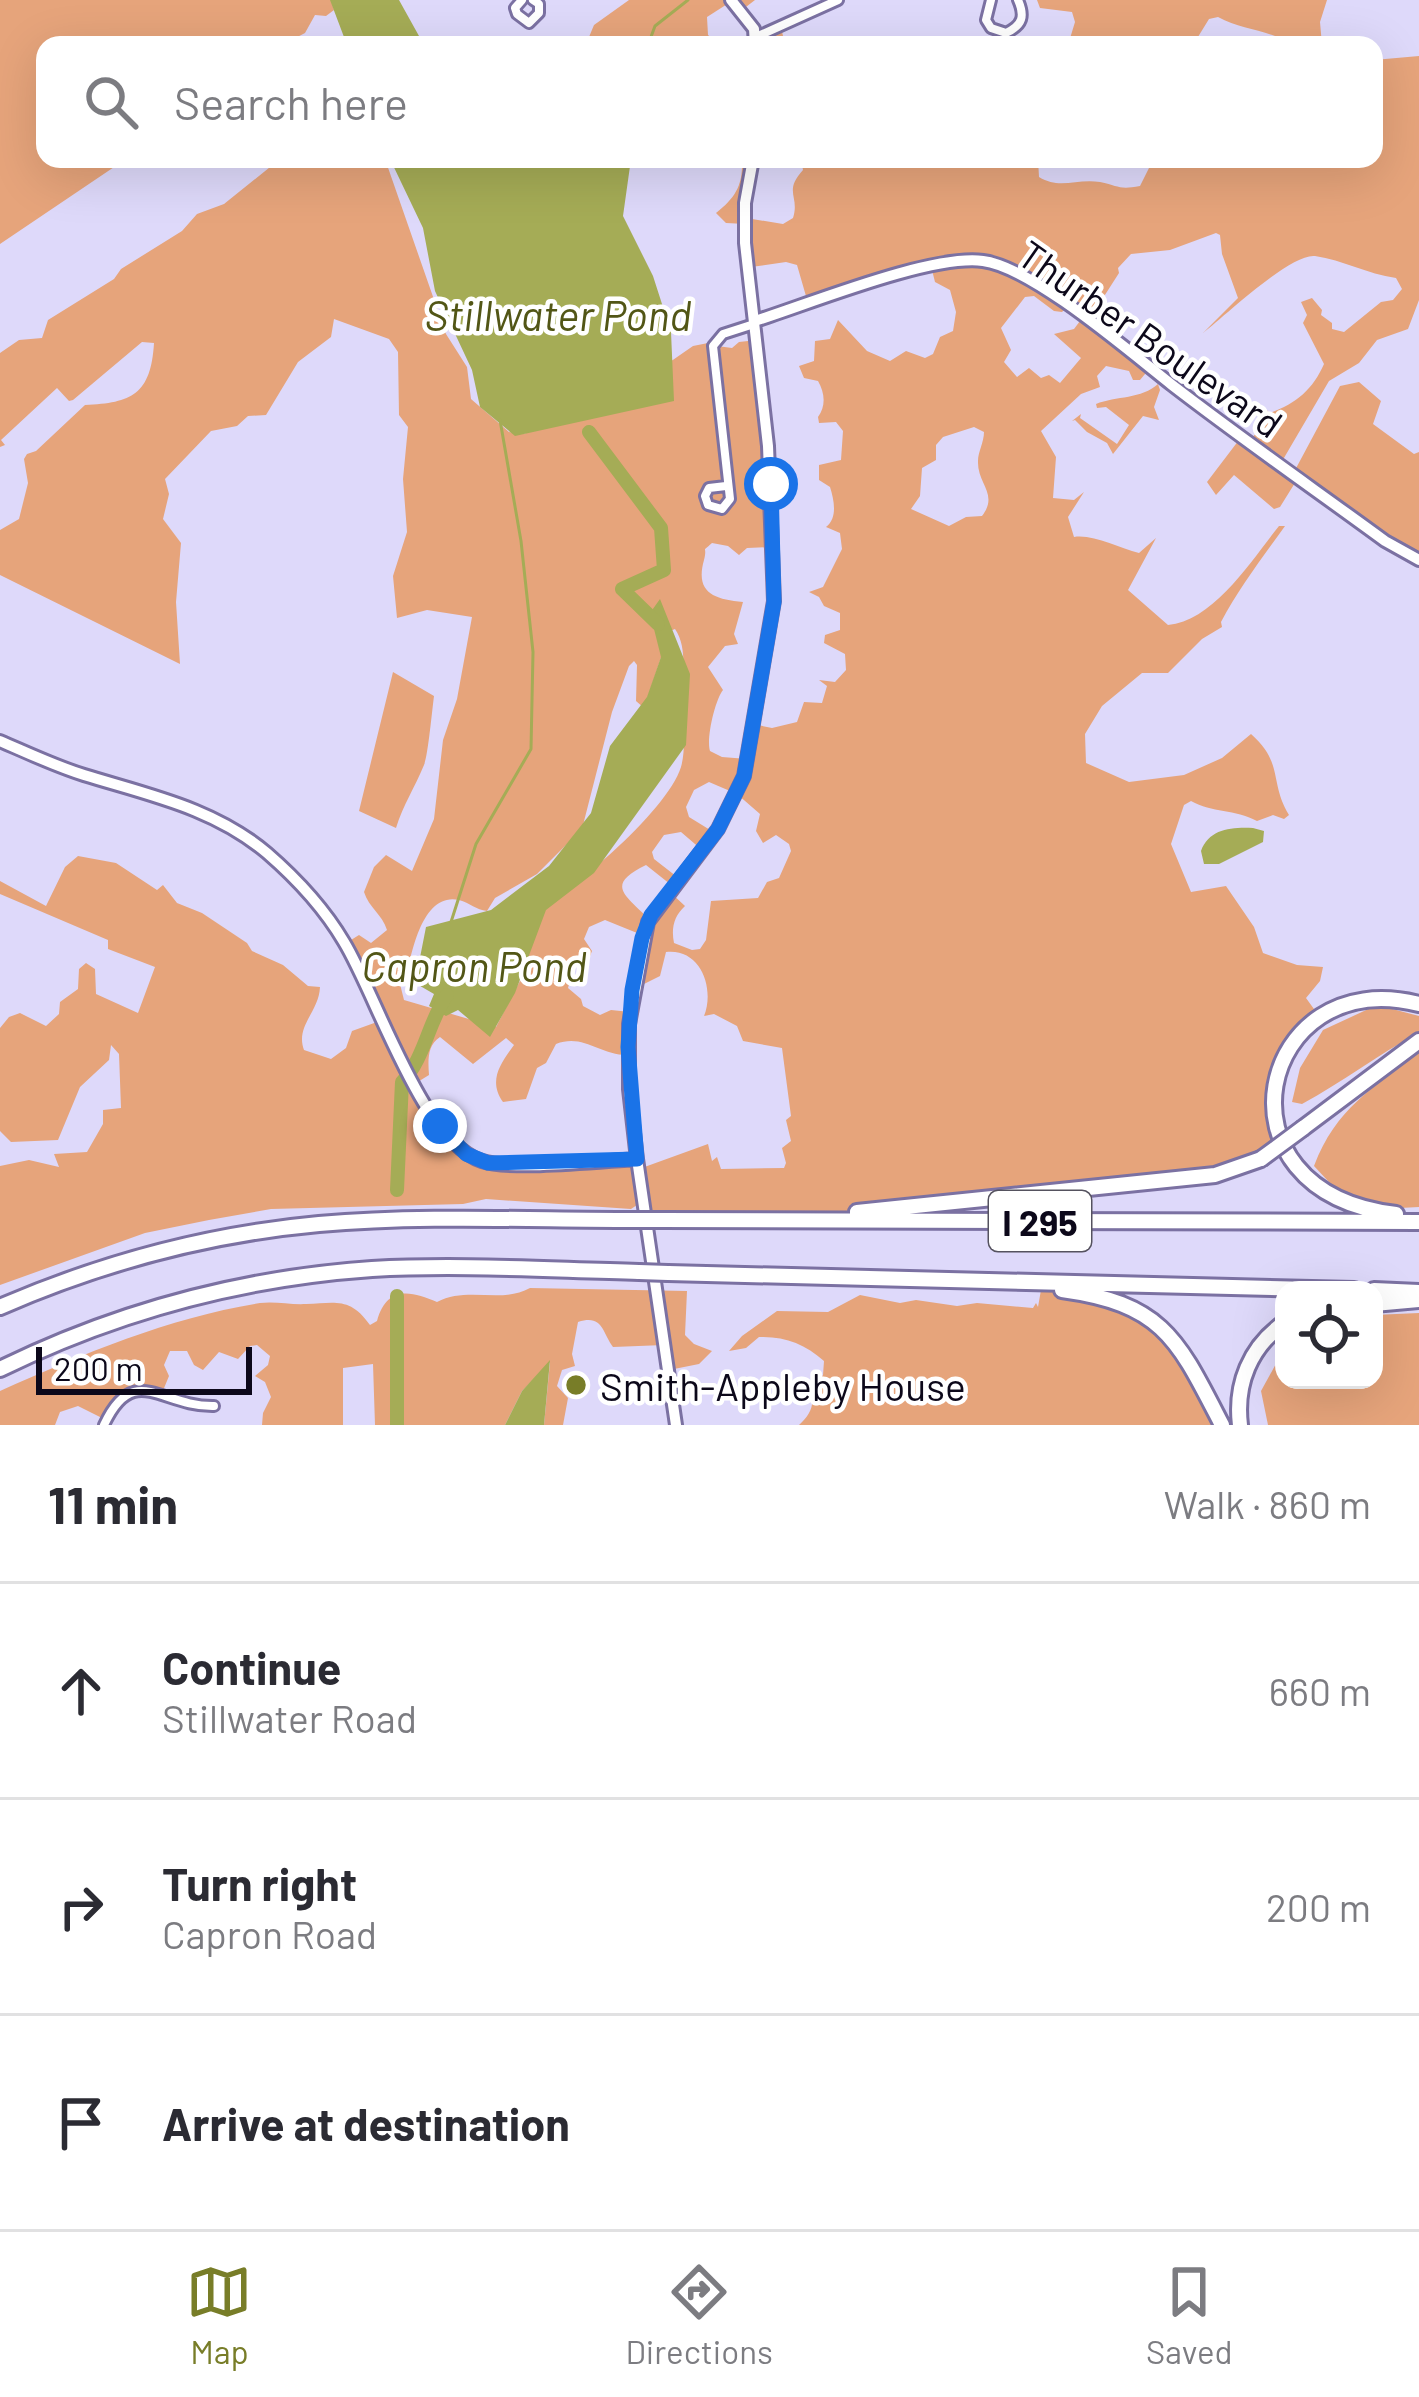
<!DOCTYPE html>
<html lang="en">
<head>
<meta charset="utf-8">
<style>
  :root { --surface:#fff; --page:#f2f2f3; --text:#2b2b33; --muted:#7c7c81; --line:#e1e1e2; --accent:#787d28 }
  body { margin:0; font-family:Barlow,sans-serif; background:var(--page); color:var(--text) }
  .controls { position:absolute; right:36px; bottom:36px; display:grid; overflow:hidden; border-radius:24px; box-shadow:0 12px 48px #0002 }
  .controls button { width:108px; height:108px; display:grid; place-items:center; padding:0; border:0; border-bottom:3px solid var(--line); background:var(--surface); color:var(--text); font:60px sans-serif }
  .scale { position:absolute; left:36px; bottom:30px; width:216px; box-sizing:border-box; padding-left:12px; border:6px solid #0c081a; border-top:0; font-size:33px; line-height:42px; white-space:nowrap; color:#0c081a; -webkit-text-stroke:9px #fff; paint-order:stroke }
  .stop { position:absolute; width:36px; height:36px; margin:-27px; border:9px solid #1a73e8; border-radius:50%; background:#fff }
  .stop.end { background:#1a73e8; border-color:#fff; box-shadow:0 3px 12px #0008 }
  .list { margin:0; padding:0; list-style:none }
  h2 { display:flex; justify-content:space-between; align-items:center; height:156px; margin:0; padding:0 48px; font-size:51px }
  h2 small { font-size:39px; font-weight:400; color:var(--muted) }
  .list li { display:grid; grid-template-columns:78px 1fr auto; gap:36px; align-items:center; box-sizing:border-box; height:216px; padding:0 48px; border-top:3px solid var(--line) }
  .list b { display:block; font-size:45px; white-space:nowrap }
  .list p { margin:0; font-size:39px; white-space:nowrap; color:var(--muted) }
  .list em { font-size:39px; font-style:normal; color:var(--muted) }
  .icon { flex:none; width:66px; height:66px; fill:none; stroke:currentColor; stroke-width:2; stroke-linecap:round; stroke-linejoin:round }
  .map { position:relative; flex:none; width:1419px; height:1425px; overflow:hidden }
  .search { position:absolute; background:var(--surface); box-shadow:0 12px 48px #0002; left:36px; right:36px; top:36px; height:132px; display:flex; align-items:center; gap:30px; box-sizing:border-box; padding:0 42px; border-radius:24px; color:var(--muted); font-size:45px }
  .sheet { height:804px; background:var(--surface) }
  nav { display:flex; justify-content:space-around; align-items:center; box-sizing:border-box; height:168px; border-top:3px solid var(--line); background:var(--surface); font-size:33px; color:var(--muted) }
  nav a { display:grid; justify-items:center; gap:6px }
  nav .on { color:var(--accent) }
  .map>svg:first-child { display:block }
  .green { fill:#e6a47b; fill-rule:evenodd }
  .water { fill:#a5ac56 }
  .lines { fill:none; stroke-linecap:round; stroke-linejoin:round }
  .stream { stroke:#a5ac56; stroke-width:3 }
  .river { stroke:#a5ac56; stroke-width:14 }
  .street-casing { stroke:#7b71a2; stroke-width:14 }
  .secondary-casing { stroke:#7b71a2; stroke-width:16 }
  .highway-casing { stroke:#7b71a2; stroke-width:20 }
  .street { stroke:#fff; stroke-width:8 }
  .secondary { stroke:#fff; stroke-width:10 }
  .highway { stroke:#fff; stroke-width:14 }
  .highway-bridge-casing { stroke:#7b71a2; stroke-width:20; stroke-linecap:butt }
  .highway-bridge { stroke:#fff; stroke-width:14 }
  .route { stroke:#1a73e8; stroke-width:15 }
  .poi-dot { fill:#787d28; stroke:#fff; stroke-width:4.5 }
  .labels { text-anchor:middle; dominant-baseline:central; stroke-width:9; stroke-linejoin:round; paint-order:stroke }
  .shield { fill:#fff; stroke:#55525f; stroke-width:3 }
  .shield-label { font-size:36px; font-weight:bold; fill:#0c081a }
  .street-label { font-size:39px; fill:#0c081a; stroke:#fff }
  .poi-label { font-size:39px; fill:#0c081a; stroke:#fff; text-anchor:start }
  .water-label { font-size:42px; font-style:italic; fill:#525616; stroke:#fff }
</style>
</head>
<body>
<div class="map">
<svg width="1419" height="1425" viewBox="0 0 1419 1425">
  <rect width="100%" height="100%" fill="#ded9fa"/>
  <!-- green -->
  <path class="green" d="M0,0H331L334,10L326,16L315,15L305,33L282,45H45V159H126L0,244Z
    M629,0H755L742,10L732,1L707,17L708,35L719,44L755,41L781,27L785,45H579L589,37L594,25Z
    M1037,0H1327L1320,22L1322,45H1281L1280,38C1259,29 1238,28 1218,17L1209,19L1193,45H1068L1075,22L1072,12L1040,8Z
    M1419,56V300L1408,329L1377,340L1359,363L1329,381L1281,463L1294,472L1340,386L1359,382L1381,401L1373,424L1414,454L1419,452V559L1298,478L1280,507L1274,509L1234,475L1216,495L1207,482L1242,436L1250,440L1260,429L1264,408L1270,413C1297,403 1313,389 1324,364L1303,323L1307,315L1301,302L1312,298L1322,310L1321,315L1332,323V329L1344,332L1381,302L1393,300L1402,289L1396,278C1367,274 1343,260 1315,256C1291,253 1226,315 1203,333L1238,298L1222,254L1220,235L1216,233L1170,250L1131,254L1118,268L1119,273L1103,298L1105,305L1090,321L1150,368L1140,380H1133L1129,371L1106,366L1097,376L1100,387L1081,394L1041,431L1056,457L1053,498L1074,500L1084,492L1068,517L1074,537C1093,534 1119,548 1139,553L1156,538L1128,590L1168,625C1214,621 1253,558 1279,526H1285C1262,558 1239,588 1221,622L1222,627L1202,639L1168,673H1142L1102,706L1085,734L1086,763L1129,782L1184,775L1222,758L1251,734C1284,763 1269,782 1289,815L1284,819L1273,815L1257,821C1235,809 1212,813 1191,801L1184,805L1171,844L1191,892L1226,886L1254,927L1263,953L1297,965L1323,967L1320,981L1306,998L1319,1016L1278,1067L1280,1144L1253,1164L911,1208L776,1220L649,1219L643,1201L631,1209L486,1199L463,1204L271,1209L209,1220L145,1233L0,1285V1166L29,1160L59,1167L54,1154L87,1152L103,1124V1110L121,1108L119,1054L111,1045L109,1060L80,1087L58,1140L11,1142L0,1131V1028L9,1017L20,1013L46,1026L59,1014L60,1002L78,989L79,969L86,963L95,969L96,994L138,1013L155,967L108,949V940L0,894V881L46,906L65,867L78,856L116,863L157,890L163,885L177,903L202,913L247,943L252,951L283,965L308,986L320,987C319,1012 295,1026 304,1050L331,1059L346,1048L352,1031L377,1022L343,945L359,935L371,943L387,930C382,914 369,908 364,892L374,867L386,855L412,871L434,819L443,740L457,699L472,617L427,610L397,618L393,576L407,532L403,479L408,427L399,415L398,352L389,339L334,319L331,337L298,362L266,415L248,416L237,426L211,431L165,479L169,494L163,519L181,543L176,602L180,664L0,575V530L19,519L28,483L24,459L27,454L36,451L85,405C132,403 151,394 154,343L142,342L73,400L69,401L57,388L1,440L5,445L0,447V353L19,340L42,338L48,320L114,279L121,269L182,231L197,214L224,204L280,159H385L446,334L467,367L471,399L509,432L524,434L667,364L693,346L723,340L717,346L732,348L739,342L757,340L773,547L747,548L739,555L728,546L712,543C700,554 708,544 704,560C695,592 713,599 743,602L734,634L738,644L725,646L708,667L723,690C715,700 706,739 710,751L722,757L747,759L753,724L772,728L797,722L804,702L822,703L827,686L819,680L835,682L846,670L845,654L824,643L825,635L840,630V613L824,606L819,597L809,592L823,587L842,549L840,533L826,527C838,518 834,500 830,487L819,480V465L841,460L843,431L836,422L819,423L818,417C826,406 825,393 818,381L804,378L799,366L814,361L815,341L830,339L838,320L867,351L890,361L906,351L925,358L933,354L940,337L953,331L956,312L950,290L935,282L931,266L808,303L797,265L786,262L751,267L745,224L726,223L716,213C736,197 743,185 742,159H753L746,218L783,224L793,218C800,196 783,192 803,170L801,159H1038L1039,177C1060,190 1077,178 1100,182C1119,186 1119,190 1140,186L1149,168L1162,159H1374V60ZM1034,296L1054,311L1062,312L1068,306L1083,317L1074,329L1054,334L1081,358L1060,383L1049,375L1041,378L1029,368L1017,377L1004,362L1011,350L1001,328L1025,297ZM974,427L984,432C984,442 978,452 978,461C977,484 999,494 982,516L966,517L949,526L911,509L920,496L922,468L936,460V445L943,437ZM675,629C687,646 683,673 682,693C682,715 687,746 681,767C667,812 564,899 522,920L521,979L496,1027L404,1000L400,984L406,977C412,953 422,892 459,900C470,903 476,910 487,911L495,898L537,874L582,829L612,712L629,666L634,661L637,665L636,701L644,708L670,631ZM709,782L737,794L760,814L756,831L763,843L776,835L789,844L791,851L779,878L767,882L758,898L711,901L706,940L700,949L692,950L674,943C671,928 674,916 685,906L671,893L649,919C623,893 606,885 646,865L675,888L681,880L654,859L652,852L664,835L681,832L702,850L715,833L689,817L686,807L694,790ZM605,920L642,935V985L660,976L666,952C701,948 715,989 704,1016L714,1014L737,1026L743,1041L782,1048L791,1116L786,1120L791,1141L782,1148L786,1163L784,1168L721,1169L717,1157L712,1161L708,1144L639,1169L636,1164L488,1162L450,1139L416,1083L429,1075C428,1061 427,1045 440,1037L473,1064L506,1038L514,1045C500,1064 488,1081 503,1102L526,1099L537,1068L546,1063L556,1044C584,1033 600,1056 629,1055L630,1012L611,1010L600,1015L583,1006L581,999L568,988L576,959L590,956L592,951L584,939L589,927Z
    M1158,384L1160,390L1154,407L1159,420L1143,416L1113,454L1107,443L1087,432L1075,420L1072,421L1081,414L1080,418L1117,444L1129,425L1106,407L1097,408L1096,404C1116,396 1142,399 1158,384Z
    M393,672L434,696C432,711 428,756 424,765C415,787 403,805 396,828L359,811Z
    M1377,1005L1419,1016V1033C1378,1054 1343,1082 1302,1104L1292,1102L1300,1068L1323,1030Z
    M1419,1052V1207L1400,1208L1342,1196L1314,1166C1336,1108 1372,1089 1419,1052Z
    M530,1288L687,1291L685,1335L694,1344L712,1351L699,1364L669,1370L664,1345L613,1347C602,1332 603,1314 578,1322L572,1354L575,1366L562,1370L557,1386L568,1398L563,1425H544L550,1362L522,1391L505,1425H375L373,1364L343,1368V1425H262L263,1413L271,1397L265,1382L255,1376L268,1365L270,1356L257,1345L250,1346L238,1359L219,1352L203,1370L194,1365L187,1351H170L164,1365L169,1376L162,1393C127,1390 124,1388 106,1420L78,1406L60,1412L55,1425H0V1391C84,1353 172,1317 260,1303C275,1301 291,1305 306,1304C336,1303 350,1297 370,1325L377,1321C387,1285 411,1291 437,1302C467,1286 502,1304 530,1288Z
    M1041,1290L1103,1298L1163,1329L1218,1425H799C809,1416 815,1406 811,1393L823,1375L824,1361C805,1344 785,1336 759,1337L746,1348L729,1351L742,1336L777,1311L828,1312L860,1295L900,1303L916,1300L957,1306L977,1303L1033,1308L1036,1303L1038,1307Z
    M1419,1313V1425H1268L1261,1391L1283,1351L1284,1339V1380H1374V1315Z"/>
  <!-- water -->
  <path class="water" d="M330,0H399L424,45H347Z
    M390,159H631L623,216L653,276L671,332L674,401L515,436L480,407L472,370L435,291L423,228Z
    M660,599L690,674L686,745L594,873L546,910L515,993L490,1037L458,1010L446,1016L429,1006L434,994L415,983L426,927L491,910L549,866L591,813L610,746L647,697L661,657L650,613Z
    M1253,828L1264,831L1263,842L1219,864H1204L1201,851C1209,829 1231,827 1253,828Z
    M550,1360L544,1425H505L522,1391Z"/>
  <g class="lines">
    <!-- stream -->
    <path class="stream" d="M648,45L655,26L688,0
      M451,922L476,844L531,749L533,652L521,541L500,420"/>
    <!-- river -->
    <path class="river" d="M589,432L661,528L664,570L622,589L658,624
      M397,1190L402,1082C425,1058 428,1022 447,995
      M397,1296V1425"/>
    <!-- street casing -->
    <g class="street-casing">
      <path id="street" d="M522,0L515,8L517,14L529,23L539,13V4L533,0
        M991,0L986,20L991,28L1006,33C1023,25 1025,16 1018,0
        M756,37L838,0
        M726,486L709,488L705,496L708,505L722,509L730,499L713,346L723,334L754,324
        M104,1425C134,1361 161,1407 214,1406"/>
    </g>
    <!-- secondary casing -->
    <g class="secondary-casing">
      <path id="secondary" d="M731,0L754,29L755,45
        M755,321C809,304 931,254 983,261C1032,267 1130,352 1172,385C1242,439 1314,489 1385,541L1419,560
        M0,741C28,753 55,766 84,775C149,795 214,808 267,853C297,879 324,908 344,942C377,996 422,1142 482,1161C512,1171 602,1161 637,1159
        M676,1425L637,1159L629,1089V1024L648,922L718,829L744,776L774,601L768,446L745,243V203L753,159"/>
    </g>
    <!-- highway casing -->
    <g class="highway-casing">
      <path id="highway" d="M1303,1128L1419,1041
        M857,1212L1215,1175L1261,1159
        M1396,1214C1205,1192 1258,963 1419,1004
        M661,1220L1419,1222
        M668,1273L1354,1290
        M1062,1290C1164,1304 1178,1340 1222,1425
        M1374,1290L1419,1292
        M1374,1304L1419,1300
        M0,1307C101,1263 209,1234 319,1224C423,1215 528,1220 632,1220
        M0,1369C116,1312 243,1278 372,1269C461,1264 550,1270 639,1272
        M1240,1425C1235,1384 1250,1347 1284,1323"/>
    </g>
    <!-- street -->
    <use href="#street" class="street"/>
    <!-- secondary -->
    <use href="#secondary" class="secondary"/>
    <!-- highway -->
    <use href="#highway" class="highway"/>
    <!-- highway-bridge casing -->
    <g class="highway-bridge-casing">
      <path id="highway-bridge" d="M1261,1159L1303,1128
        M632,1220H661
        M639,1272L668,1273"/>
    </g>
    <!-- highway-bridge -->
    <use href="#highway-bridge" class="highway-bridge"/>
  </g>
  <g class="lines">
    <!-- route -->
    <path class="route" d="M440,1126L466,1154L488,1163L637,1159L628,1047L632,990L642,938L651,915L718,829L744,776L774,602L771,484"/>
  </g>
  <!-- markers -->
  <circle class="poi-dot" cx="576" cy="1385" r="12"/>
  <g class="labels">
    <!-- shield labels -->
    <rect class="shield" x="989" y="1191" width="102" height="60" rx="9"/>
    <g class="shield-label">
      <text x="1040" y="1221">I 295</text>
    </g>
    <!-- street labels -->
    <g class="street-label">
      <text transform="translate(1151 338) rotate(35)">Thurber Boulevard</text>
    </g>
    <!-- poi labels -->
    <g class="poi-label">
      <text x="600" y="1385">Smith-Appleby House</text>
    </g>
    <!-- water labels -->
    <g class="water-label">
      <text x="558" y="314">Stillwater Pond</text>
      <text x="474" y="965">Capron Pond</text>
    </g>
  </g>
</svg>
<div class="controls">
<button><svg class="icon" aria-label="locate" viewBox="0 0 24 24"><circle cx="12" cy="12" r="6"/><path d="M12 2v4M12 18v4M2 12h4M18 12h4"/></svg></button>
</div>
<div class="scale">200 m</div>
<div class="stop" style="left:771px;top:484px"></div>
<div class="stop end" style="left:440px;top:1126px"></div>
<div class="search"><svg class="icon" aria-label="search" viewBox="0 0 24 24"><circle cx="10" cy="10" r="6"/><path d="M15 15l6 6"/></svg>Search here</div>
</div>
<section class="sheet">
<h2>11 min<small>Walk · 860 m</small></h2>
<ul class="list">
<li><svg class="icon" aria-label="ahead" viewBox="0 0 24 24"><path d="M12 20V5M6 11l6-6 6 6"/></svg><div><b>Continue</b><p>Stillwater Road</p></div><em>660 m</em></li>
<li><svg class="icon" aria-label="right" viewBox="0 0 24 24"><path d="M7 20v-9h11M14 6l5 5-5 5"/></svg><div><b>Turn right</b><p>Capron Road</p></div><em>200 m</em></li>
<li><svg class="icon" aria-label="arrive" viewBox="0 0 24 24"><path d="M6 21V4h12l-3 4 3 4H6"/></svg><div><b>Arrive at destination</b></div></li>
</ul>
</section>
<nav>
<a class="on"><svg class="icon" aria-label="map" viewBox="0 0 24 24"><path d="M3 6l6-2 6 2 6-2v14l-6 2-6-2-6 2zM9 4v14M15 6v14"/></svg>Map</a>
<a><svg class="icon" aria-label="directions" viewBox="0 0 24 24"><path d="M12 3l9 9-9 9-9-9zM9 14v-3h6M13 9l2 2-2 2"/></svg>Directions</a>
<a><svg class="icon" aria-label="saved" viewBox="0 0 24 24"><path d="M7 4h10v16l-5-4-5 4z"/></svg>Saved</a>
</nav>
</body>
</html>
